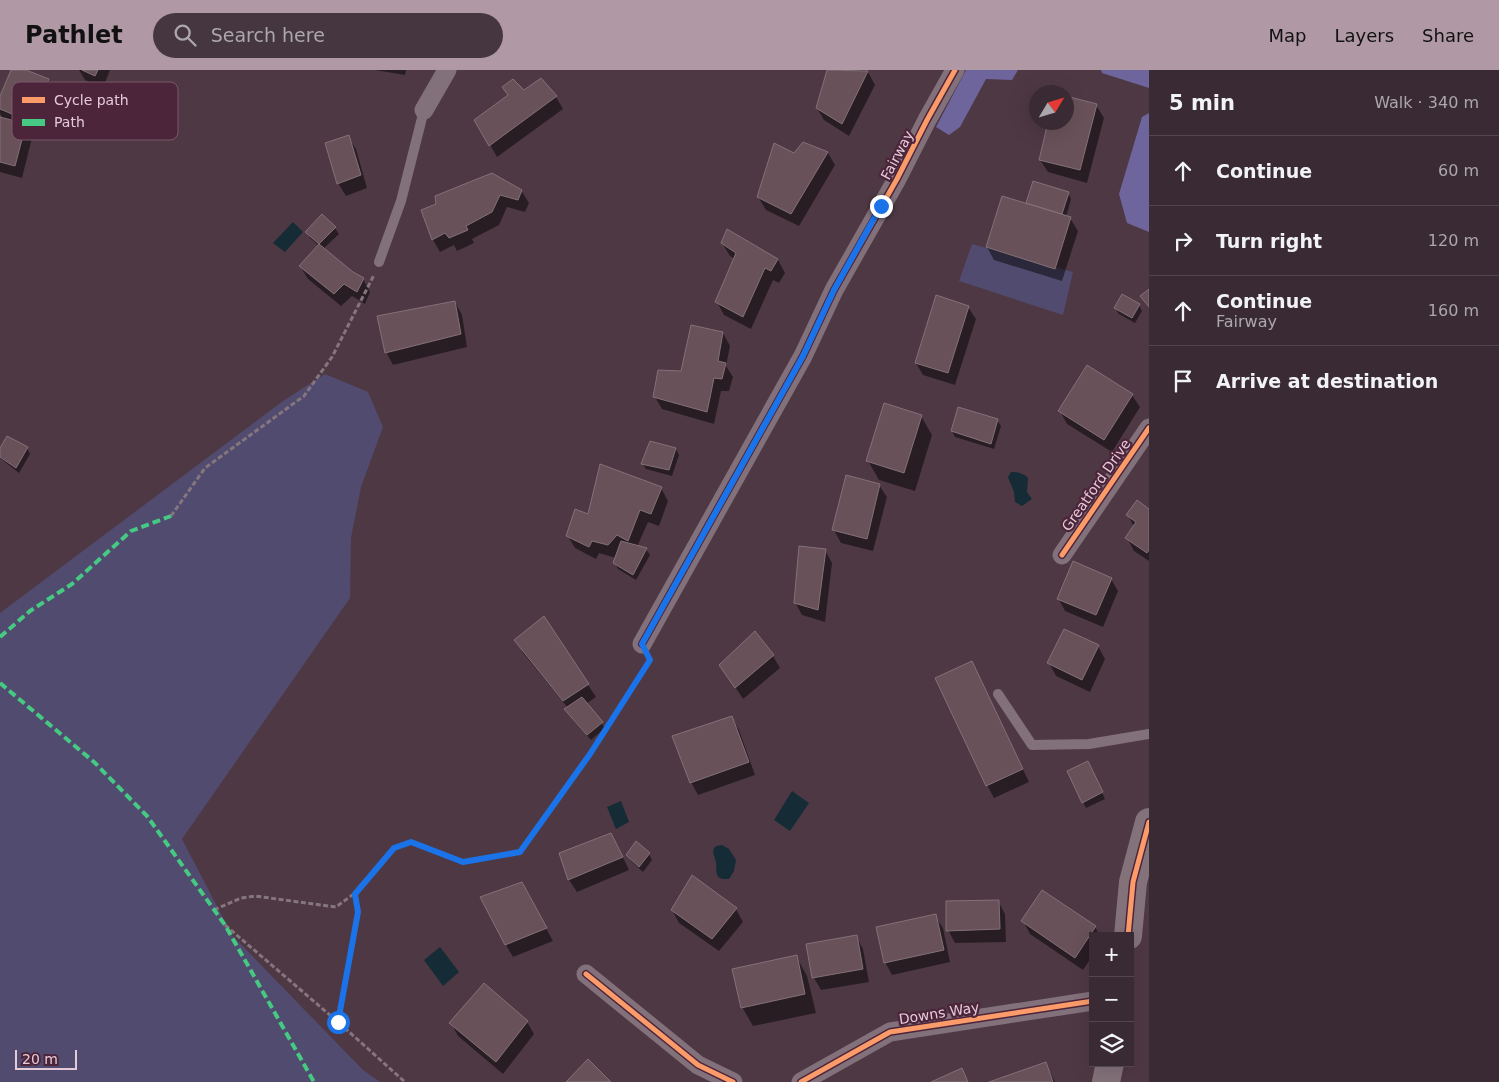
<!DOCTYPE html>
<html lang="en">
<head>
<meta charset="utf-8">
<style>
  :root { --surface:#3a2a33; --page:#45363f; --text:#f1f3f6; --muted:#aba7ac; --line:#54464e; --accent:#b098a4 }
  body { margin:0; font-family:"DejaVu Sans",sans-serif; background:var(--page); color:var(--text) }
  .controls { position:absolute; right:15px; bottom:15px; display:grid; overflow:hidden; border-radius:0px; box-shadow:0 5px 20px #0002 }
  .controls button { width:45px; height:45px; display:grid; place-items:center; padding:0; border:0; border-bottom:1px solid var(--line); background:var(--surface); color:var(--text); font:25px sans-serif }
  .compass { position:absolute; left:1029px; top:15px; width:45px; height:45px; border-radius:50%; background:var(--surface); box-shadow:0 5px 20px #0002; rotate:52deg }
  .scale { position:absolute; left:15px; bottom:12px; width:62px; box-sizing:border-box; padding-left:5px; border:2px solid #e5cbd7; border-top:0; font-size:14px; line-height:18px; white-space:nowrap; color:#e5cbd7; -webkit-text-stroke:4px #4c253b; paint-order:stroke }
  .stop { position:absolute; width:15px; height:15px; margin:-11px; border:4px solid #1a73e8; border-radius:50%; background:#fff }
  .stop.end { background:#1a73e8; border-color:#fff; box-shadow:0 1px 5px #0008 }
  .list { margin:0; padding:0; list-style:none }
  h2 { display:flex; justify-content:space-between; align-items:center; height:65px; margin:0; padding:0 20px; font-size:21px }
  h2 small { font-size:16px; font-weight:400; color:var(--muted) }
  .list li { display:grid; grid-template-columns:32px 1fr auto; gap:15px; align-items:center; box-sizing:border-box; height:70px; padding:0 20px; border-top:1px solid var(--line) }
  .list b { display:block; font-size:19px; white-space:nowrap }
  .list p { margin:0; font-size:16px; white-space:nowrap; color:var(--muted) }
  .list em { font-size:16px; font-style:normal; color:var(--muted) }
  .icon { flex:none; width:28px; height:28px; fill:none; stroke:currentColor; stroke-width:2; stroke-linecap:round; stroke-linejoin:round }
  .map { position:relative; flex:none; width:1149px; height:1012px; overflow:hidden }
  header { display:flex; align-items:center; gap:30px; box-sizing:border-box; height:70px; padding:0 25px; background:var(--accent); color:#111 }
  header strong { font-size:24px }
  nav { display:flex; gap:28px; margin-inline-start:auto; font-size:18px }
  .search { width:350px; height:45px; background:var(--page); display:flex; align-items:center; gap:12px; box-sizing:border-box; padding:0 18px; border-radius:28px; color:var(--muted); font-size:19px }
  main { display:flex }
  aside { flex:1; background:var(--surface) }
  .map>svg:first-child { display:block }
  .green { fill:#514b6f }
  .forest { fill:#6d659c }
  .water { fill:#152b35 }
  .shadow { fill:#0007 }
  .building { fill:#685159; stroke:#847178 }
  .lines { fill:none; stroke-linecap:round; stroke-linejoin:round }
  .path { stroke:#85767e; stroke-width:3; stroke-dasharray:5 2.5; stroke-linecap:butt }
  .lane { stroke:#82707a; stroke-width:10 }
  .street { stroke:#82707a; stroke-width:19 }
  .secondary { stroke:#84727a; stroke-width:28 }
  .quiet { stroke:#46c982; stroke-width:4; stroke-dasharray:8 4; stroke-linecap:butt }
  .cycleway-casing { stroke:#4c253b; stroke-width:8 }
  .cycleway { stroke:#fa9b69; stroke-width:5 }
  .route { stroke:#1a73e8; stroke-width:6 }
  .labels { text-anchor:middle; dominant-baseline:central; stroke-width:4.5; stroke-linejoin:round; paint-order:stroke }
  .street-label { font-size:14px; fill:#e5cbd7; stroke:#4c253b }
  .key { fill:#4c253b; stroke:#7a576a; stroke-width:1 }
  .key-label { font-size:14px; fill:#e5cbd7 }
</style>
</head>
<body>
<header>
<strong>Pathlet</strong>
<div class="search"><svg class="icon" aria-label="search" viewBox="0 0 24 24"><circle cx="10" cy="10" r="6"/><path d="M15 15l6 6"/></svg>Search here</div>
<nav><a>Map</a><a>Layers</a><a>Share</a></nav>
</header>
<main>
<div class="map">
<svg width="1149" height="1012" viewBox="0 0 1149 1012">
  <rect width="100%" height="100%" fill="#4e3844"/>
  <!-- green -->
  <path class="green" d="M972,174L1073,202L1063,245L959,211Z
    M325,304L368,322L383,357L361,417L351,468L350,528L182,769L232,865L363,1000L380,1012H0V543L283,331Z"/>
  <!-- forest -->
  <path class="forest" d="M966,0H1018L1012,10L986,9L960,57L949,65L936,57Z
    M1101,0H1149V18L1102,3Z
    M1149,43V162L1127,153L1119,124L1142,47Z"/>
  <!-- water -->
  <path class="water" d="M293,152L303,162L285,182L273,173Z
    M1011,402C1018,402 1023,403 1028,408L1027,422L1032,429L1022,436L1015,432L1014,422L1008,407Z
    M792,721L809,733L790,761L774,750Z
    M621,731L629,752L616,759L607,737Z
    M722,775L729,779L736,790L734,801L729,809C714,810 717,803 716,792C715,788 713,784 713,780L716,776Z
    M440,877L459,902L443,916L424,890Z"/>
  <!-- shadow -->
  <path class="shadow" d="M13,0H23L49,10L56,23L38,64L28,60L32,68L22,108L0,102V48L3,49L0,43V29Z
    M79,0H110L103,18L85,10Z
    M375,0H406L405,5Z
    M828,0H864L868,2L875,15L849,66L824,50L817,38Z
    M524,22L556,27L563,39L497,87L476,50Z
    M1096,35L1104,48L1087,113L1048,102L1040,90L1066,52Z
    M348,67L356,79L367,118L346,126L338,113Z
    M803,74L828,83L835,95L799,156L766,140L758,127Z
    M521,120L529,133L525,142L507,137L499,155L472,169L474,173L457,181L454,175L440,182L433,170L423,140L437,135Z
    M1068,123L1071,129L1066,147L1070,148L1078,161L1062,211L994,190L987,177L1029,135L1027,133Z
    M322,146L335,158L339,164L323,179L352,203L363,209L370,222L365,234L352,226L341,236L308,209L300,196L319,176L310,168L307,162Z
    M728,161L778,190L785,203L779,213L773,210L751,259L724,245L717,232L735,189L730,186L722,173Z
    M455,232L462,245L467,277L393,295L386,282Z
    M1139,235L1142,241L1135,253L1119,244L1115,238Z
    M968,237L976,249L955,315L923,305L916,293Z
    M723,263L730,276L726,296L733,307L729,321H721L714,354L662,339L655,327Z
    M1132,325L1140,337L1112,382L1067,354L1060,341Z
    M921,346L932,365L915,421L879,410L868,391Z
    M997,350L1001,356L994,379L955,367L952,361Z
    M27,378L30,384L19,403L0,388V381Z
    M676,379L679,385L672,406L646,399L642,393Z
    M879,415L887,427L873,481L841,473L834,460Z
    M661,418L668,431L659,456L648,452L637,477L646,479L650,485L636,510L618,499L615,493L616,488L599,483L596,489L575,478L567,465L589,445Z
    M1149,440V491L1134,481L1127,468L1134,457L1128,445Z
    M825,480L832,493L825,552L802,545L795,532Z
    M1111,509L1118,521L1103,557L1065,541L1058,528Z
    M544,548L596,627L586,634L605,658L591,670L569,645L568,638L523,583L516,570Z
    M1098,576L1105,589L1090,622L1056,606L1049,593Z
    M773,586L780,598L743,629L721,595Z
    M972,592L1029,712L994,728L987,715Z
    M732,648L739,660L755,705L698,725L691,712Z
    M1091,699L1105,729L1086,738L1083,732Z
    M618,777L629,800L577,822L569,810L561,784Z
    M649,784L652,790L643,802L631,791L627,785Z
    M521,813L553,871L513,887L506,875Z
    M1042,822L1095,857L1100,866H1093V885L1083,900L1030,864L1023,851Z
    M998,831L1005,844L1006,872L955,873L948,860Z
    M736,839L743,852L719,881L679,853L672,840Z
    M935,846L943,858L950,892L892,905L885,892Z
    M856,866L863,879L869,912L821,920L814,908L808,875Z
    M796,886L807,906L816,943L753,956L742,937Z
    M527,952L534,964L503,1004L458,966L451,953Z
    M1046,994L1055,1012H993Z"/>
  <!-- building -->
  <path class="building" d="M11,0H26L49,9L31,52L0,39V26Z
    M82,0H98L95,6Z
    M827,0L868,1L842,54L816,38Z
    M541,8L557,26L489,76L474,50L508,25L502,17L513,9L524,20Z
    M1066,26L1097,34L1080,100L1039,90L1048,52H1066Z
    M0,47L26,54L15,96L0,92Z
    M349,65L361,105L337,114L325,73Z
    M803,72L828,82L791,144L757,127L774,73L794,83Z
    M492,103L522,120L518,130L500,125L492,142L466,156L468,160L449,168L445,163L432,170L421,140L436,134L435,126Z
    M1033,111L1069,122L1062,144L1026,133Z
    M1002,126L1071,147L1055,199L986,177Z
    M322,144L336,157L319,174L305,162Z
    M727,159L778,189L771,201L765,198L743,247L715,232L736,183L721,173Z
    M319,174L353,202L364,208L357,222L344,214L334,224L299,196Z
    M1149,219V237L1140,226Z
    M1122,224L1140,234L1132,248L1114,238Z
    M936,225L969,236L948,303L915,293Z
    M455,231L461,264L385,283L377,246Z
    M691,255L723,262L718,291L726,293L722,309L714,308L707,342L653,327L658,300L681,301Z
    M1087,295L1133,324L1104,370L1058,341Z
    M884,333L922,345L904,403L866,391Z
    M958,337L998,349L991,374L951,361Z
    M7,366L28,377L16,398L0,387V378Z
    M650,371L676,378L669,400L641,394Z
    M600,394L662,417L651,444L640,440L628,471L617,465L608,475L592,471L589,477L566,466L575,439L588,444Z
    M846,405L880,414L867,469L832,460Z
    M1137,430L1149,439V480L1147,483L1125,468L1136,452L1126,445Z
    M621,471L647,478L633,505L613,493Z
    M799,476L826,479L818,540L794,533Z
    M1073,491L1112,508L1096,545L1057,529Z
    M544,546L589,614L563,631L514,570Z
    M1064,559L1099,575L1082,610L1047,593Z
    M755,561L774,585L735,618L719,595Z
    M972,591L1023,699L986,716L935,608Z
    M582,627L603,652L587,665L564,639Z
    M732,646L749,692L690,713L672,666Z
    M1088,691L1103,722L1082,733L1067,701Z
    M611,763L623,787L568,810L559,783Z
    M636,771L650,783L639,797L626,785Z
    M692,805L737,838L712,869L671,840Z
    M522,812L547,858L505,875L480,827Z
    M1042,820L1096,856L1075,888L1021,851Z
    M999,830L1000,859L946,861V831Z
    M936,844L944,880L884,893L876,857Z
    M857,865L863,899L812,908L806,874Z
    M797,885L805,924L741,938L732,899Z
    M484,913L528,951L496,992L449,953Z
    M588,989L611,1012H566Z
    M1046,992L1053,1012H989Z
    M962,998L968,1012H931Z"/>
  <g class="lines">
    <!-- path -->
    <path class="path" d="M171,446L205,398L304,326L332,287L374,205
      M214,840L241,828L255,826L336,837L355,823
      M225,855L338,952L405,1012
      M338,952L358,842L355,823L394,778L411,772L463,792L520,782L590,684L649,591"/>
    <!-- lane -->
    <path class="lane" d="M379,192L401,131L424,40
      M998,624L1032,675L1089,674L1149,664"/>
    <!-- street -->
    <path class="street" d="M424,40L447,0
      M1062,485L1149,358
      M642,574L803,286L834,220L897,109L927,50L955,0
      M586,904L698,995L733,1012
      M801,1012L890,962L1093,931"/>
    <!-- secondary -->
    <path class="secondary" d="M1128,866L1133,812L1149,752
      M1106,1012L1110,993"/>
    <!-- quiet -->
    <path class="quiet" d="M0,567L30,541L72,514L131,461L171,446
      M0,613L94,692L147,746L225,855L314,1012"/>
    <!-- cycleway casing -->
    <g class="cycleway-casing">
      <path id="cycleway" d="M1062,485L1149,358
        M642,574L803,286L834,220L897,109L927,50L955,0
        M1128,866L1133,812L1149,752
        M586,904L698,995L733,1012
        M801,1012L890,962L1093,931"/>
    </g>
    <!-- cycleway -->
    <use href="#cycleway" class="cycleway"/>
  </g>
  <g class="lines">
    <!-- route -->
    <path class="route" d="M338,952L358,842L355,824L394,778L411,772L463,792L520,782L590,684L650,590L642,574L803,286L834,220L881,136"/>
  </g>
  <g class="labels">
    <!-- street labels -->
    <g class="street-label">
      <text transform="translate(897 85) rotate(-62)">Fairway</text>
      <text transform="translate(1096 415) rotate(-55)">Greatford Drive</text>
      <text transform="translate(939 943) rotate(-9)">Downs Way</text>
    </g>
  </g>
  <!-- legend -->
  <rect x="12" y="12" width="166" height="58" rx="8" class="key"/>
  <rect x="22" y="27" width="23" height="6" fill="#fa9b69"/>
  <rect x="22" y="49" width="23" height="7" fill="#46c982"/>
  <g class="key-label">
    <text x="54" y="35">Cycle path</text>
    <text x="54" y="57">Path</text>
  </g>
</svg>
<div class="controls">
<button>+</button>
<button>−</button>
<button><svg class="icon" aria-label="layers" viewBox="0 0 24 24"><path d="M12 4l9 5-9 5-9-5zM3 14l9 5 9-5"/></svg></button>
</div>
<svg class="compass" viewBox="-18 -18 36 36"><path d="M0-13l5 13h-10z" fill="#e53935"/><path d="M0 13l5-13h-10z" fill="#aba7ac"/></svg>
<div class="scale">20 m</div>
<div class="stop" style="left:338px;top:952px"></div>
<div class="stop end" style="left:881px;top:136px"></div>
</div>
<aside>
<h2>5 min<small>Walk · 340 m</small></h2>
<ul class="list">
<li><svg class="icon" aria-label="ahead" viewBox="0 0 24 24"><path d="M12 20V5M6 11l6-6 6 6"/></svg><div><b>Continue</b></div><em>60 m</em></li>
<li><svg class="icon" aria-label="right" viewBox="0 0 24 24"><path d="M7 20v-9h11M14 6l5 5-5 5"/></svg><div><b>Turn right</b></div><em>120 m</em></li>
<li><svg class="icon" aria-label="ahead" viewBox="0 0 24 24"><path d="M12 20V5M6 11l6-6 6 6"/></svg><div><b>Continue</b><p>Fairway</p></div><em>160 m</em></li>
<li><svg class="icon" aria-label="arrive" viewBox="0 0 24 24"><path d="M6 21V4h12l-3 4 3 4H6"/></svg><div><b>Arrive at destination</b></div></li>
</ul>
</aside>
</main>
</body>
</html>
